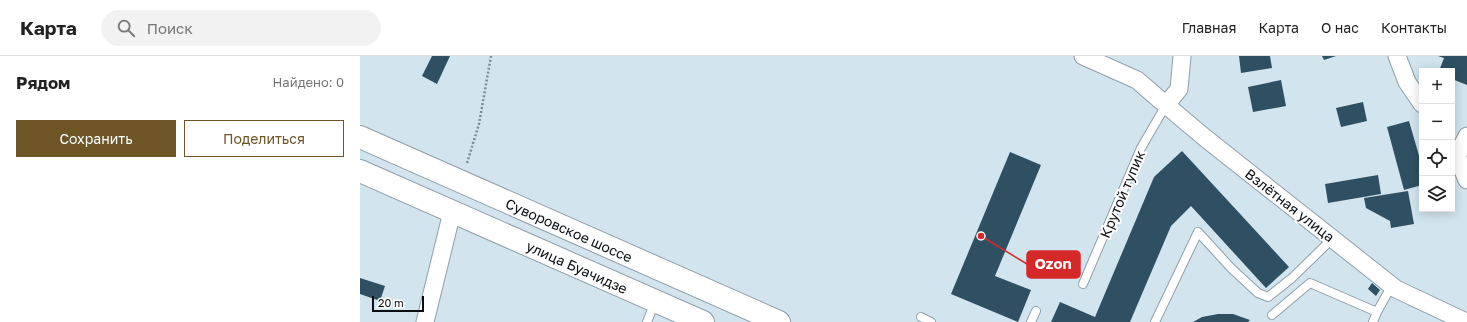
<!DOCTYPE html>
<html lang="ru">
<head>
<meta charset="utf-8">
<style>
  :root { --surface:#fff; --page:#f2f2f2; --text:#222; --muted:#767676; --line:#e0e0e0; --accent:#6d5526 }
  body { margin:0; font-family:"Golos Text",sans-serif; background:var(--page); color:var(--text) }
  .controls { position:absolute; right:12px; top:12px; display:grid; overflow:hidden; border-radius:0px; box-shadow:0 2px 10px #0003 }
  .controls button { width:36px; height:36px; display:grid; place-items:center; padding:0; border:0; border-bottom:1px solid var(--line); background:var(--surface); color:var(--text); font:20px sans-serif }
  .scale { position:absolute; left:12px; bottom:10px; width:52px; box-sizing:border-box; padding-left:4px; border:2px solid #080e11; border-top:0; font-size:11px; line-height:14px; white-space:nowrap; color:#080e11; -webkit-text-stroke:3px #fff; paint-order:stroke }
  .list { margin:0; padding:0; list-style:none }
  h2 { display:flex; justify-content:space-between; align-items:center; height:52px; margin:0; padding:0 16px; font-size:17px }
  h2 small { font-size:13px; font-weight:400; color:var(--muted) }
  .actions { display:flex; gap:8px; padding:12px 16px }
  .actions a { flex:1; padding:9px 0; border:1px solid var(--accent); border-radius:0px; text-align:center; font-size:14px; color:var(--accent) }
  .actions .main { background:var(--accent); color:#fff }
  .icon { flex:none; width:22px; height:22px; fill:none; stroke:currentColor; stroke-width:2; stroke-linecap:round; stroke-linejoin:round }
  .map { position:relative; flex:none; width:1107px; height:266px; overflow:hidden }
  header { display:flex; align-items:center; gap:24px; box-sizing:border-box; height:56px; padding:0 20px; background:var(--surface); border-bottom:1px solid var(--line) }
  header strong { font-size:19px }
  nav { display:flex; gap:22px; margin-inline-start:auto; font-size:14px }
  .search { width:280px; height:36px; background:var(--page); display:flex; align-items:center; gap:10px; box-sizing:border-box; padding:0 14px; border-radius:22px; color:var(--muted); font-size:15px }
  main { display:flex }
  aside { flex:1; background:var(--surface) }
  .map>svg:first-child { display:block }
  .building { fill:#2e5062 }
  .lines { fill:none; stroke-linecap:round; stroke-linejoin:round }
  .lane-casing { stroke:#8e9fa9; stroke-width:10 }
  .street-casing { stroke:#8e9fa9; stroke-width:19 }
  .secondary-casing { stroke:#8e9fa9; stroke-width:24 }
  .path { stroke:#7c8a91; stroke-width:2.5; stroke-dasharray:2 2; stroke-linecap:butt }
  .lane { stroke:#fff; stroke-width:8 }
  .street { stroke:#fff; stroke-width:17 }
  .secondary { stroke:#fff; stroke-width:22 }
  .labels { text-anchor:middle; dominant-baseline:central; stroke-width:4; stroke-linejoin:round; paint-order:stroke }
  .street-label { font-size:14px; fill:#080e11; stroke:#fff }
  .leader { fill:none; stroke:#d62828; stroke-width:1.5 }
  .callout-dot { fill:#d62828; stroke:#fff; stroke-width:1.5 }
  .callout { fill:#d62828; stroke:#d62828; stroke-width:1.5 }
  .callout-label { font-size:15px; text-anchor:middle; font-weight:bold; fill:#fff }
</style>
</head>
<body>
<header>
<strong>Карта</strong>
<div class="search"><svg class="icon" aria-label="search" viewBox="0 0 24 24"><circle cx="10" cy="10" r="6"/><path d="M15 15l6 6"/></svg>Поиск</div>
<nav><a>Главная</a><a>Карта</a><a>О нас</a><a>Контакты</a></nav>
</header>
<main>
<aside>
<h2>Рядом<small>Найдено: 0</small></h2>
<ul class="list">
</ul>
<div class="actions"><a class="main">Сохранить</a><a>Поделиться</a></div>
</aside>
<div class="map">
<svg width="1107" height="266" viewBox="0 0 1107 266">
  <rect width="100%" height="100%" fill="#d2e5ef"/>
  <!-- building -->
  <path class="building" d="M72,0H90L77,28L62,20Z
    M879,0H910L912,12L881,17Z
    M962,0H976L964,4Z
    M1078,0H1107V29L1092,23V15H1079L1084,2Z
    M921,24L926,50L893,56L888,31Z
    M1003,46L1007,65L981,71L976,52Z
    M1049,65L1062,110V129L1044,134L1027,71Z
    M822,95L929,211L906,232L831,150L811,170L770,266H691L700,246L735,261L794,121Z
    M650,96L681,109L635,220L671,234L658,266L591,238Z
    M1018,119L1021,138L968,147L965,128Z
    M1048,135L1054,168L1031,172L1030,165L1006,152L1004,142Z
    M0,222L25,230L20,245L0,238Z
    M1012,227L1020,234L1016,240L1008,233Z
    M858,258H873L890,264L888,266H833L842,261Z"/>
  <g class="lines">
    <!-- lane casing -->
    <g class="lane-casing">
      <path id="lane" d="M723,228L781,92L806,49
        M1017,256L1032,229
        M912,259L950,227L1017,256L1013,266
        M561,261L571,266
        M287,266L295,246
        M671,266L676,255
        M795,266L838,176L872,213L898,237L908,241L932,222L972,183"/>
    </g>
    <!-- street casing -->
    <g class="street-casing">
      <path id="street" d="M723,0L777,24L806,49
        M822,0L819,33L806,49L844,81L1036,233L1106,266
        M1037,0L1047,26L1062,48
        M1092,92L1097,100L1107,124
        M1097,100L1107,80
        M65,266L92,156"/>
    </g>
    <!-- secondary casing -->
    <g class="secondary-casing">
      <path id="secondary" d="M0,81L419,266
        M0,115L343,266"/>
    </g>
    <!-- path -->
    <path class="path" d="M107,107L119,68L131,0"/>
    <!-- lane -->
    <use href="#lane" class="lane"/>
    <!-- street -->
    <use href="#street" class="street"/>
    <!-- secondary -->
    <use href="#secondary" class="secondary"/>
  </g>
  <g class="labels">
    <!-- street labels -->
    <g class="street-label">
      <text transform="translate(762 138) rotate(-67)">Крутой тупик</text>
      <text transform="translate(930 149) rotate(38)">Взлётная улица</text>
      <text transform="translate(209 174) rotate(24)">Суворовское шоссе</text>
      <text transform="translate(217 211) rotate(24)">улица Буачидзе</text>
    </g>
  </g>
  <!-- callouts -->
  <path class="leader" d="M621 180L667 208"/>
  <circle class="callout-dot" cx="621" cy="180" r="4"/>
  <rect class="callout" x="667" y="195" width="53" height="27" rx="4"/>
  <g class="callout-label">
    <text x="693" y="213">Ozon</text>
  </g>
</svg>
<div class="controls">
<button>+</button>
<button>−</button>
<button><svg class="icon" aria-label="locate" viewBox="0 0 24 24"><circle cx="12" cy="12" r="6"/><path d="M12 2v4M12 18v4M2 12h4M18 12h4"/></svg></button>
<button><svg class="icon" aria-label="layers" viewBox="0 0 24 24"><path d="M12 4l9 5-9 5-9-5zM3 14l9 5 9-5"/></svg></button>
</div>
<div class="scale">20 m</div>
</div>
</main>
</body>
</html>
